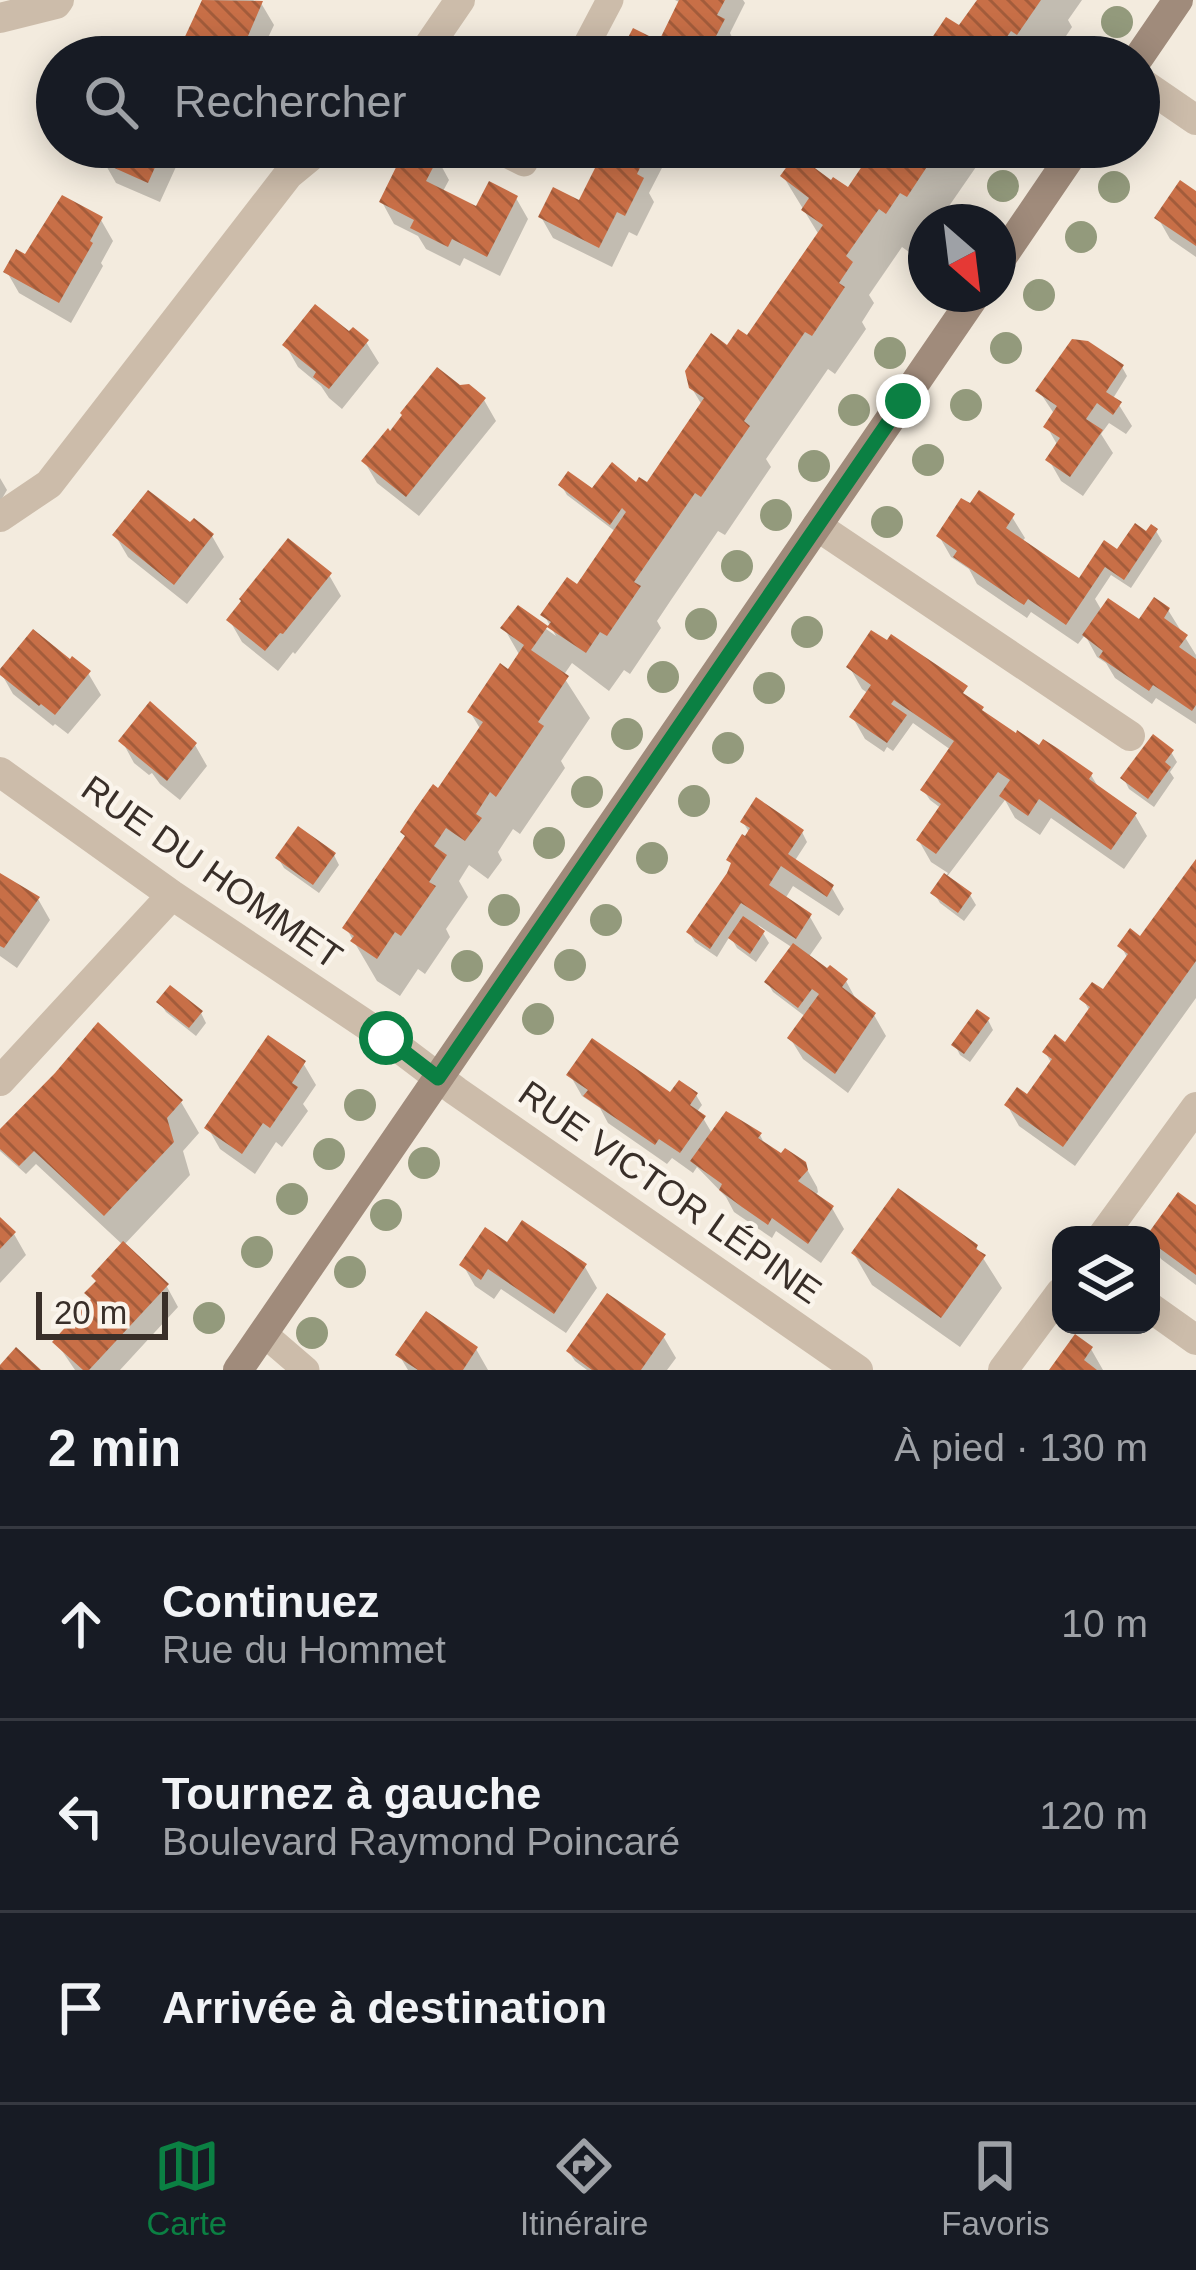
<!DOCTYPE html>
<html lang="fr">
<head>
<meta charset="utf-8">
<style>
  :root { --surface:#171b24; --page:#20242c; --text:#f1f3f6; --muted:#9ea1a6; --line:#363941; --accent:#0b8043 }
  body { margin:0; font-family:Arial,sans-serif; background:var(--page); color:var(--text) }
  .controls { position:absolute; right:36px; bottom:36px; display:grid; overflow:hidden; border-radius:24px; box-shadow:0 6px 30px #0003 }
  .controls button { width:108px; height:108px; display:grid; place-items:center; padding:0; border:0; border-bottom:3px solid var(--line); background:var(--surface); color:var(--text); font:60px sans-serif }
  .compass { position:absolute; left:908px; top:204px; width:108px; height:108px; border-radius:50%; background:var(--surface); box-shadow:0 6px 30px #0003; rotate:152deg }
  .scale { position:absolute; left:36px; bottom:30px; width:132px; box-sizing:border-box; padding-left:12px; border:6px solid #392f29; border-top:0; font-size:33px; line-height:42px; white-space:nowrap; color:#392f29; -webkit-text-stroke:9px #faf4eb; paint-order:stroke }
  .stop { position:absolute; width:36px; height:36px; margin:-27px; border:9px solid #0b8043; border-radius:50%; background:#fff }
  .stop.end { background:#0b8043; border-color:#fff; box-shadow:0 3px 12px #0008 }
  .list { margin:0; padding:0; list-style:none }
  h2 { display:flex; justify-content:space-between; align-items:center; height:156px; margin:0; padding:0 48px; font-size:51px }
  h2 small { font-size:39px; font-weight:400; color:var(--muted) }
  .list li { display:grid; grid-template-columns:78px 1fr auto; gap:36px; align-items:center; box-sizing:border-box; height:192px; padding:0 48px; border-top:3px solid var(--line) }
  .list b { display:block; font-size:45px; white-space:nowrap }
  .list p { margin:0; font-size:39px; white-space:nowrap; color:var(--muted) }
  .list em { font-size:39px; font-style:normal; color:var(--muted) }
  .icon { flex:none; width:66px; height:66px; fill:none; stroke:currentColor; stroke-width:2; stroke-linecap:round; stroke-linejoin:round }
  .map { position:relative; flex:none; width:1196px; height:1370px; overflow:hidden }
  .search { position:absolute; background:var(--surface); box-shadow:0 6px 30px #0003; left:36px; right:36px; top:36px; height:132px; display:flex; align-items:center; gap:30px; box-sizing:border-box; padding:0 42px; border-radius:66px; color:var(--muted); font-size:45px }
  .sheet { height:732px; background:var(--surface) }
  nav { display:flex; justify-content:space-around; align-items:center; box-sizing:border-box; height:168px; border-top:3px solid var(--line); background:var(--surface); font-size:33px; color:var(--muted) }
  nav a { display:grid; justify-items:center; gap:6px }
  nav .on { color:var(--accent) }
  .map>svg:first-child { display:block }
  .shadow { fill:#0003 }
  .building { fill:url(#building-back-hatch) }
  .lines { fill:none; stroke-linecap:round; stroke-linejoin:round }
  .service { stroke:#ccbcaa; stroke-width:27 }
  .minor { stroke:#ccbcaa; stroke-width:30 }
  .secondary { stroke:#a08b7b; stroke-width:30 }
  .tree { fill:#939a7c }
  .route { stroke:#0b8043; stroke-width:15 }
  .labels { text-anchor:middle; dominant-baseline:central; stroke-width:9; stroke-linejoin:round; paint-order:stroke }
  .street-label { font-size:36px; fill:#392f29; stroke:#faf4eb }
</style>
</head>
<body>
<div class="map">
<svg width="1196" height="1370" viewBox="0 0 1196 1370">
  <defs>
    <pattern id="building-back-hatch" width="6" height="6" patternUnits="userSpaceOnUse" patternTransform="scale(3)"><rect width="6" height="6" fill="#c86f47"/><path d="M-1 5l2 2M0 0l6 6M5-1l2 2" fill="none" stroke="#a35c3b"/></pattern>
  </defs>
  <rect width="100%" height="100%" fill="#f3ebde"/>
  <!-- shadow -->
  <path class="shadow" d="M205,0H253L261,3L274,25L259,57H190L192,53L186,42Z
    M675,0H743L745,3L730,33L735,43L728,57H622L660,45L681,3Z
    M980,0H1082L1068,20L1072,27L1052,57H922L960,30Z
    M111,147H185L160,202L116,183L104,162Z
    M410,147L437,158L449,180L442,193L478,210L516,198L528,219L500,276L464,258L460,266L426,249L418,236L394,224L382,202Z
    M587,147H656L665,162L649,193L654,202L637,236L629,232L612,267L553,238L541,217L580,204L601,162L594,158Z
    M879,147H981L972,159L976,167L938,222H926V227L909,252L902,247L869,295L874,303L862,322L866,329L835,374L828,369L766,459L771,467L725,535L718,531L671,600L657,621L661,628L630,674L624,670L609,691L572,663L563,676L590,718L561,761L565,768L520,834L513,829L498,852L502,860L488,879L469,865L459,881L468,897L446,929L450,937L425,974L418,969L400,996L377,981L346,928L481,730L470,712L509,673L520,656L504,628L518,609L556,636L544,615L578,589L616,532L567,495L561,485L603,499L636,486L647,487L702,405L691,387L728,349L747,339L819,235L783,176L832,185L849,191Z
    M1196,194V257L1170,239L1158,218Z
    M101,220L113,241L101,263L103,266L71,323L19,293L7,272L26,258Z
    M350,336L366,342L379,363L342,409L329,398L321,386L298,367L286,346Z
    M1122,367L1127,376L1112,400L1119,405L1132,426L1126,434L1109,423L1101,434L1113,453L1083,496L1061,481L1049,460L1058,446L1047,427L1055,415L1039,391Z
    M484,400L496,421L419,516L377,483L364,461Z
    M0,478L7,490L0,502Z
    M1012,517L1025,538L1021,543L1088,587L1082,578L1156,531L1162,541L1131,588L1111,575L1095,599L1102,611L1139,623L1168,610L1196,655V724L1156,698L1152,704L1115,678L1106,663L1097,657L1085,635L1078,644L1031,612L1027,618L977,584L969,569L951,557L939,536Z
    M190,526L212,536L224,557L187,604L128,557L115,535Z
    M329,575L341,596L295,654L293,652L278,671L242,642L230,621Z
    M850,668L967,700L1016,737L1091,775L1100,790L1135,815L1147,836L1124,869L1051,818L1040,835L1015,818L1005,800L946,878L970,895L976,905L964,921L940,903L934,893L948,873L931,862L919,841L942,809L930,800L924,791L951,750L913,723L893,751L887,747L884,752L865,739L853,718L869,694L862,689Z
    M1,673H88L101,695L68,734L55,724L53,726L13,694Z
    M122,741L195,745L207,766L180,800L160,784L152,773L149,775L134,763Z
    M1171,752L1177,762L1170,772L1174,778L1154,807L1129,789L1124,779Z
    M743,822L802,832L807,842L794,862L832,888L844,909L839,916L793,886L785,899L810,917L822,938L808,958L846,981L858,1003L874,1015L886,1036L848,1093L803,1059L790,1038L806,1017L773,992L767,982L793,948L758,925L769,943L756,962L737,948L730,936L717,957L695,942L689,932L718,891L749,832Z
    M334,855L339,865L319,893L284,868L278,858Z
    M1196,864V998L1075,1166L1019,1126L1007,1105L1028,1098L1052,1064L1045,1052L1066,1046L1090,1012L1083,999L1103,993L1128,959L1121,946L1141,940Z
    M0,877L38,899L50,920L17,968L0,956Z
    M160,1003L201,1013L206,1023L196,1036L166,1012Z
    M988,1020L993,1030L970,1062L960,1055L955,1045Z
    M303,1063L316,1085L303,1104L308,1111L282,1147L276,1142L255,1174L220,1149L208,1128Z
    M570,1075L680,1102L696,1095L702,1105L696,1113L703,1118L713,1135H760L766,1147L804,1164L817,1187L818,1192L815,1196L832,1208L844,1229L821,1263L776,1231L772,1238L734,1212L726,1197L697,1167L693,1173L672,1158L667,1164L608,1123L600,1108L582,1096Z
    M181,1102L199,1133L183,1151L190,1175L123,1246L166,1285L178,1307L120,1370H75L56,1342L93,1301L123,1245L36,1164L26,1174L0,1151V1133Z
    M1196,1207V1285L1161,1259L1151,1242V1235Z
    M0,1221L14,1234L26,1255L0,1283Z
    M508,1246L585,1267L597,1288L566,1333L501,1289L494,1299L475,1286L463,1265Z
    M976,1247L1002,1288L960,1347L872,1285L854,1254Z
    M663,1336L676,1358L667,1370H587L575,1361L569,1352Z
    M476,1349L488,1370H408L399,1355Z
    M1091,1349L1103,1370H1053Z"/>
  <!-- building -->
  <path class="building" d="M202,0L263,1L239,57H186L191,47L182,43Z
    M679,0H725L717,15L725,19L705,57L698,53L696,57H618L633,28L659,41Z
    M977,0H1041L1017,35L1011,31L993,57H919L946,17L959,25Z
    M107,147H164L148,183L101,162Z
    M406,147H421L439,156L426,181L476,206L489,181L518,196L487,257L452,239L448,247L410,228L414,220L379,202Z
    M598,147H650L637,174L644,178L625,216L617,212L599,248L538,217L553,187L579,200L604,150Z
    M875,147H940L907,197L900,193L886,214L879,209L846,256L853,262L839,283L845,287L812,336L805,332L744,421L750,426L701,497L695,493L649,560L634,582L641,586L607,636L600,632L586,653L547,627L551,622L540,615L567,577L577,584L626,512L622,508L610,525L558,485L568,471L592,488L612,462L636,482L639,477L647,482L704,398L689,388L685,371L711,333L727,345L738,329L747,335L823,225L801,210L809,198L780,176L796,154L831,180L833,177L848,187Z
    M1180,180L1196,191V246L1154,218Z
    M62,195L103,217L90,241L93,243L59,303L3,272L16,249L25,254Z
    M315,304L349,331L353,327L369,340L329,389L313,377L316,372L282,345Z
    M1072,339L1088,341L1124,365L1106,392L1122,402L1113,415L1097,403L1086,419L1103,430L1070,477L1045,460L1060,438L1043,427L1057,406L1035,391Z
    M437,367L460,385L469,384L486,398L406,497L361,461L388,428L390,431L402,415L400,413Z
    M148,490L190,522L194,518L214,534L174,585L112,535Z
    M979,490L1015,514L1006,528L1079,578L1104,540L1117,549L1135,523L1146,531L1151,524L1158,529L1124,580L1105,567L1066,625L1028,599L1024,605L1019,602L953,557L957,551L936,536L961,498L970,503Z
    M288,538L332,573L283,634L280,633L265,651L226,620L241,601L239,599Z
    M1154,597L1170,608L1164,618L1188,635L1179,647L1196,659V705L1192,711L1153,685L1149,691L1099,657L1103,651L1082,635L1108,598L1139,619Z
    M518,605L548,626L531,650L569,676L538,722L544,726L496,797L490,792L476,814L482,818L465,841L446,828L434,846L447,855L429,882L436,886L401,936L395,932L377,959L350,941L354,936L342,928L405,836L400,832L416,808L433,784L438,788L483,722L467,712L500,663L508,669L524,645L500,628Z
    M33,629L70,659L72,656L91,671L55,715L41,704L39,706L0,675V669Z
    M871,630L887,640L891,634L968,686L963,693L984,707L982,710L1016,733L1017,730L1039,745L1043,739L1057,748L1093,773L1089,779L1137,813L1111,850L1039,799L1028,816L999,796L1010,780L998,772L936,854L916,840L941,804L920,790L954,741L894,700L891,704L907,715L887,743L849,717L871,685L846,667Z
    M150,701L197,743L167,781L118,741Z
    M1153,734L1174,750L1165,762L1171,767L1148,799L1120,778Z
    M756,797L804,830L788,854L834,885L827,897L781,866L769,885L812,914L796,939L741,903L710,949L686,932L727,873L731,863L726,860L742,834L745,836L750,828L740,822Z
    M298,826L336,853L313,885L275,858Z
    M1196,859V961L1063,1147L1004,1105L1017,1087L1027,1094L1052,1059L1042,1052L1055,1034L1065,1042L1090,1007L1079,999L1092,982L1103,989L1128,954L1117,946L1130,928L1140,936Z
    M0,873L40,897L4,948L0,946Z
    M944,873L972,893L958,913L930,893Z
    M743,916L765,931L750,954L728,938Z
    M793,943L827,968L830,965L848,979L842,987L876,1013L835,1074L787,1038L819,994L812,989L798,1008L764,982Z
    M170,985L203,1011L189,1028L156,1002Z
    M977,1009L990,1018L964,1054L951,1045Z
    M98,1022L183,1100L167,1118L174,1142L104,1216L34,1151L19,1166L0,1149V1129L55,1073Z
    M268,1035L306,1061L292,1083L298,1087L270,1128L263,1123L242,1154L204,1128Z
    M592,1038L670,1092L679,1080L698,1093L690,1105L706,1116L680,1153L659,1139L655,1145L583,1096L588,1090L566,1075Z
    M726,1111L762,1133L758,1138L781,1153L785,1148L806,1162L808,1170L798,1181L834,1206L808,1244L772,1218L768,1225L742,1207L719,1190L722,1184L690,1161Z
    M898,1188L978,1245L976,1249L986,1255L941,1318L851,1253Z
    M1178,1192L1196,1205V1275L1151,1242V1235H1147Z
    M0,1217L16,1232L0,1249Z
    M522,1220L587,1264L554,1314L488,1269L481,1280L459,1265L485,1227L507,1242Z
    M123,1241L169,1284L89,1370H83L52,1342L91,1299L84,1293L96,1281L91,1276Z
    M607,1293L666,1334L641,1370H592L566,1351Z
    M426,1311L478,1347L463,1370H418L395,1355Z
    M1075,1334L1093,1347L1084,1360L1097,1370H1049Z
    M16,1347L41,1370H0V1365Z"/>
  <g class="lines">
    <!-- service -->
    <path class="service" d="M580,57L610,0
      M492,147L524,163L532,147
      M263,1333L306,1370"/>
    <!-- minor -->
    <path class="minor" d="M0,18L56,4L59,0
      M421,57L460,0
      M1139,81L1196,120
      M0,517L49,484L288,175L322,147
      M817,526L1130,736
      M0,772L172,895L386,1038L456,1091L858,1370
      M0,1081L172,895
      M1103,1235L1196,1107
      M1151,1308L1196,1340
      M1003,1370L1061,1292"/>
    <!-- secondary -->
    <path class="secondary" d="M1139,57L1178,0
      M998,263L1077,147
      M238,1370L976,294"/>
  </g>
  <!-- trees -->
  <g class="tree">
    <circle cx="1117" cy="22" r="16"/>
    <circle cx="1003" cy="186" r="16"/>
    <circle cx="1114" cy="187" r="16"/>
    <circle cx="1081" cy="237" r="16"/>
    <circle cx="1039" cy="295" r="16"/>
    <circle cx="1006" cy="348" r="16"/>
    <circle cx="890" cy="353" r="16"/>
    <circle cx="966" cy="405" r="16"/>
    <circle cx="854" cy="410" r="16"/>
    <circle cx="928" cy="460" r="16"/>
    <circle cx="814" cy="466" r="16"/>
    <circle cx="776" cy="515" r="16"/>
    <circle cx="887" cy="522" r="16"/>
    <circle cx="737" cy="566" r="16"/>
    <circle cx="701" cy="624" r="16"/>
    <circle cx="807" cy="632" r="16"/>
    <circle cx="663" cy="677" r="16"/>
    <circle cx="769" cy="688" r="16"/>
    <circle cx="627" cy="734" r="16"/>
    <circle cx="728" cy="748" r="16"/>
    <circle cx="587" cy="792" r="16"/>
    <circle cx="694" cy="801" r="16"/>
    <circle cx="549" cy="843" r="16"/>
    <circle cx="652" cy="858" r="16"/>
    <circle cx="504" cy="910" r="16"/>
    <circle cx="606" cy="920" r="16"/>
    <circle cx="570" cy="965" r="16"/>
    <circle cx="467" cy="966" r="16"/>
    <circle cx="538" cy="1019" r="16"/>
    <circle cx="360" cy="1105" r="16"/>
    <circle cx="329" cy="1154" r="16"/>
    <circle cx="424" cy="1163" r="16"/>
    <circle cx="292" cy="1199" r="16"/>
    <circle cx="386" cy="1215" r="16"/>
    <circle cx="257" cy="1252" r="16"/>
    <circle cx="350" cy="1272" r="16"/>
    <circle cx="209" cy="1318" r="16"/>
    <circle cx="312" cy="1333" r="16"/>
  </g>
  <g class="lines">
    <!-- route -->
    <path class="route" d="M386,1038L438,1078L903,401"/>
  </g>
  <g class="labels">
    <!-- street labels -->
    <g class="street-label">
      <text transform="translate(212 872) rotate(35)">RUE DU HOMMET</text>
      <text transform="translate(670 1192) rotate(35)">RUE VICTOR LÉPINE</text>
    </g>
  </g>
</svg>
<div class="controls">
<button><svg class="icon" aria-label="layers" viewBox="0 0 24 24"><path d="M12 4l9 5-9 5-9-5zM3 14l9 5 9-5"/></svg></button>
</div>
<svg class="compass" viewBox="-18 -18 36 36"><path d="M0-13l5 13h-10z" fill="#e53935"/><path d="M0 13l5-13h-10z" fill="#9ea1a6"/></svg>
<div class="scale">20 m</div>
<div class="stop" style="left:386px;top:1038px"></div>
<div class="stop end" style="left:903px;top:401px"></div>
<div class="search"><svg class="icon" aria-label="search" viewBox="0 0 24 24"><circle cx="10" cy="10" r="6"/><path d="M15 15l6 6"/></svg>Rechercher</div>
</div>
<section class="sheet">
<h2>2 min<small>À pied · 130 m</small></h2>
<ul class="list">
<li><svg class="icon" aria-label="ahead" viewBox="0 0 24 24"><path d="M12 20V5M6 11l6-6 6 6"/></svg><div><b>Continuez</b><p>Rue du Hommet</p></div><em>10 m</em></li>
<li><svg class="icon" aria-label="left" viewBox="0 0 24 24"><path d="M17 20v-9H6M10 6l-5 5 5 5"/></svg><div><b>Tournez à gauche</b><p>Boulevard Raymond Poincaré</p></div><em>120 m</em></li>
<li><svg class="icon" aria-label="arrive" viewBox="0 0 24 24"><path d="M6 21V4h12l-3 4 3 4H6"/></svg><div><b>Arrivée à destination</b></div></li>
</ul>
</section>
<nav>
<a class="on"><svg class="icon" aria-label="map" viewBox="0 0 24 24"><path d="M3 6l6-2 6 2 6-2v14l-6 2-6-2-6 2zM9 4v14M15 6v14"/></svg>Carte</a>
<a><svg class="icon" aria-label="directions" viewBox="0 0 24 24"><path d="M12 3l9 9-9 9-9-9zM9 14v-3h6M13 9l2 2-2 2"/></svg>Itinéraire</a>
<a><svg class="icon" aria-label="saved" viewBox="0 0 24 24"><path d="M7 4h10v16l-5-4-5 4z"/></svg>Favoris</a>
</nav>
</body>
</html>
